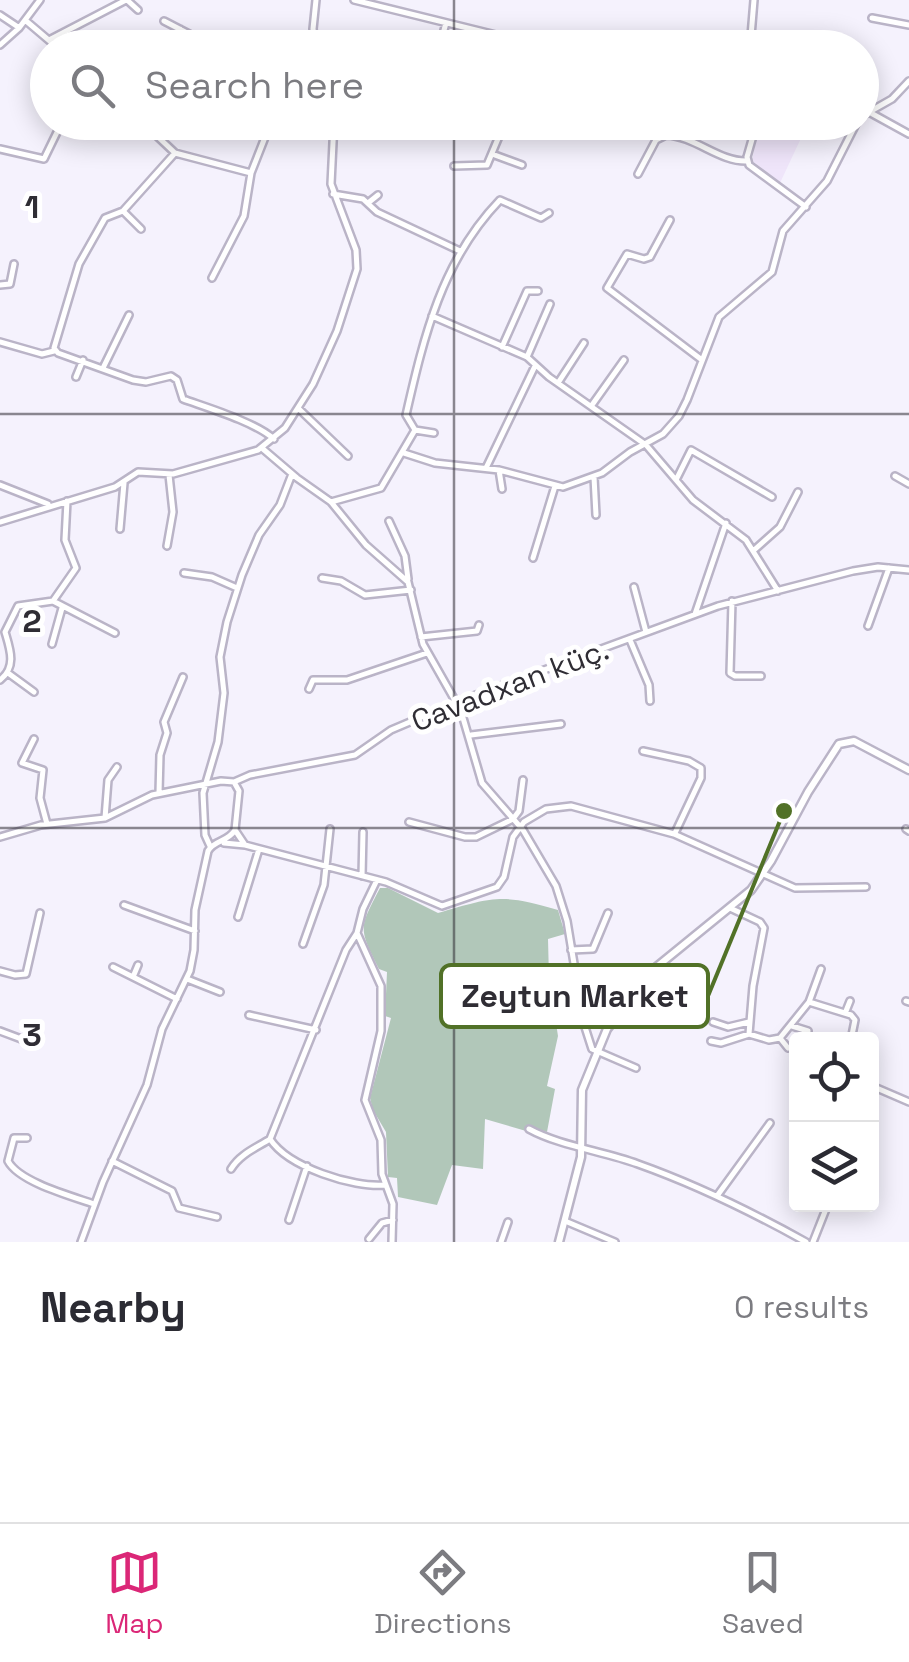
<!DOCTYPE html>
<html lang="en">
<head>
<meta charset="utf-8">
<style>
  :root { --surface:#fff; --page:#f2f2f3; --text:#2b2b33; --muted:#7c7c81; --line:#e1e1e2; --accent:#db2777 }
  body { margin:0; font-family:"Space Grotesk",sans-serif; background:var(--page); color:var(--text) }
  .controls { position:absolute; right:30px; bottom:30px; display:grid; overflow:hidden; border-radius:10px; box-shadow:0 5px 25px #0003 }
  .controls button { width:90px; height:90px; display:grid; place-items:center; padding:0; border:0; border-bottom:2px solid var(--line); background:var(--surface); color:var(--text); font:50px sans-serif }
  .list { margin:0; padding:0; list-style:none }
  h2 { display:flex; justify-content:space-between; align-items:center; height:130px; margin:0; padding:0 40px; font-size:42px }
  h2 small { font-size:32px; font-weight:400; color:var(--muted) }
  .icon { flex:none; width:55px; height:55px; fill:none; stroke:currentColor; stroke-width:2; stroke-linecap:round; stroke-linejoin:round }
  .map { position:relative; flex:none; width:909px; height:1242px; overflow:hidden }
  .search { position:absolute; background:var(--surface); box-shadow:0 5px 25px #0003; left:30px; right:30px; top:30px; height:110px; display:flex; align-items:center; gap:25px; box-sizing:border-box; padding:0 35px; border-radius:55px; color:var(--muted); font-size:38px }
  .sheet { height:280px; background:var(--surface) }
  nav { display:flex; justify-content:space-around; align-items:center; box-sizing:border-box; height:140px; border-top:2px solid var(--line); background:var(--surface); font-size:28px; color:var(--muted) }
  nav a { display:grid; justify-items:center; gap:5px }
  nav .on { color:var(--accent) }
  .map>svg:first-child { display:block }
  .industrial { fill:#efe5fa }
  .green { fill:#b1c7b9 }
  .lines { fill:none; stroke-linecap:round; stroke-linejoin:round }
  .street-casing { stroke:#bab4c7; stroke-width:10 }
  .secondary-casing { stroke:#bab4c7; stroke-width:11 }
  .street { stroke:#fff; stroke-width:5 }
  .secondary { stroke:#fff; stroke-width:6 }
  .grid { fill:none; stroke:#2f2d34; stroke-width:2.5; stroke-opacity:0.55 }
  .labels { text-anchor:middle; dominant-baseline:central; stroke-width:10; stroke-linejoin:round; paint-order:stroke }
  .street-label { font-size:30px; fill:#2f2d34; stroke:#fff }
  .grid-label { font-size:32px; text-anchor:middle; font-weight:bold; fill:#2f2d34; stroke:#fff; stroke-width:10; stroke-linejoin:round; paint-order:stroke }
  .leader { fill:none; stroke:#517127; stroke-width:4 }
  .callout-dot { fill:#517127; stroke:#fff; stroke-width:4 }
  .callout { fill:#fff; stroke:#517127; stroke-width:4 }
  .callout-label { font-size:32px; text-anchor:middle; font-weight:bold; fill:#2f2d34 }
</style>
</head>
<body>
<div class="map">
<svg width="909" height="1242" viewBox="0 0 909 1242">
  <rect width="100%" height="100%" fill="#f5f2fd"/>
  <!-- industrial -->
  <path class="industrial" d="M765,125L802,136L780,183L752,161L757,135L763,136Z"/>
  <!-- green -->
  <path class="green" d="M380,888H388L438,913C493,897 502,893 558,910L565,934L548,939L549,978L558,1036L547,1086L555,1089L547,1132L528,1126L526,1131L485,1119L483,1169L452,1165L437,1205L398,1197L397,1178L388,1177L386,1132L373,1110L370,1098L391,1018L385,1016L387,972L379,969C358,927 359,929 380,888Z"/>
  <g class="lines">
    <!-- street casing -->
    <g class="street-casing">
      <path id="street" d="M127,0L138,10
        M354,0L496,35H551L568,48
        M0,15L18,27
        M872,18L909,25
        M25,20L58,48
        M164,21L191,35L204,48
        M49,40L126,0
        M0,45L19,28L40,0
        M171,48L180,29
        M304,48L313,39
        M316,48L313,29L316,0
        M439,48L446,23
        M493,48L496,35
        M750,48L754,0
        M869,112L909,134
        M862,116L892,99L909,81
        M271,122L251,173L175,153L123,211L105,218L79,264L54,348L58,353L133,380L146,382L171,376L177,380L183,399C208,408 255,422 274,439
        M757,122L747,157L749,165L806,207
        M156,135L175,153
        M0,149L44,159L62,122
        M492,154L522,165
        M454,166L487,165L505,122
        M638,174L656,140L666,135C695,136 719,162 747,161
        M333,194L363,199L377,212L460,251
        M368,203L378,195
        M123,211L141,229
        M670,220L650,257L644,259L627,254L607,288L702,360
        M212,278L244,216L251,173
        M0,285L10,284L14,264
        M432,316L527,357L549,377L646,445L693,500L746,540L778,591
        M0,342L42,354L54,351
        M502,347L527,291H538
        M527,357L550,304
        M103,368L129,315
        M76,377L83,360
        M558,383L584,343
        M592,405L624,360
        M299,409L348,456
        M415,430L434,433
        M263,449L297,478L331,502L366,545L408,582L423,644L461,711L482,783L523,830L556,886L567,921L584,1024L592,1049L636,1068
        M404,453L435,463L499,470L563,487L602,473L630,452L663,434L679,416L687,400L719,317L772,272L783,231L827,181L857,122
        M486,468L535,366
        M499,470L502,489
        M895,476L909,484
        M594,477L596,515
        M676,480L691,450L772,497
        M0,485L48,504
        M331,502L381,488L415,430L406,415C424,336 442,260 500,200L541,218L549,213
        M389,521L405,556L408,579
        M0,522L115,487L138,472L173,474L258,450L285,428L313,384L337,331L357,269L356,250L331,184L334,122
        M120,529L124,483
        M167,546L173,512L169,475
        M753,551L780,527L798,492
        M533,558L555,486
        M184,573L212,577L237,588
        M322,578L341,581L365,595L411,590
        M634,587L646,632
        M53,601L115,633
        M732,601L730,673L735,676H761
        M695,614L726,523
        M868,626L889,568
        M421,637L477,631L479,625
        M630,640L649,685L650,701
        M52,644L62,608
        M8,673L34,692
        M0,680C17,667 10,649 5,632L18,606L53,601L76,568L65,540L67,501
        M309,689L313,680H347L427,653
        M471,735L561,724
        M34,739L22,763L43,770L40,798L47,824
        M643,751L689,761L701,768V778L675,833
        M234,782L239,791L235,830L245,845L386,882L442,906L497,887L504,877L513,837L524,822L546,809L571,806L674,834L795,888L866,887
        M159,793L160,755L167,733L164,722L183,677
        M105,818L108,780L117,767
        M409,822L465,837H476L513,819L519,811L523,780
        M906,829L909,831
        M0,837L41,825L105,818L152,795L221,781L234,782L250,775L355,755L391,730L457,702L718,606L853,571L878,567L909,570
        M224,843L245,845
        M210,846L205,835L203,793L218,742L224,693L220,657L227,622L242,575L259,535L280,505L292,474
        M362,876L363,832
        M377,880L363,909L357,933L381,986V1031L365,1100L381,1140L382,1174L393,1204L392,1242
        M124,905L195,931
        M730,908L760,922L764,928L753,986L749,1034L769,1040L780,1038L809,1002L851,1015L855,1020L851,1040
        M238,917L259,849
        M357,933L346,950L270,1139C288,1167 353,1188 385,1185
        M303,944L324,885L330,829
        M571,950L593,949L608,913
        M113,967L177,999
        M0,971L15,975L26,974L40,913
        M133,977L138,965
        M187,979L220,992
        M906,1001L909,1002
        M809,1002L821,969
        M846,1011L850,1001
        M249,1015L316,1030
        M713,1022L728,1027L749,1022
        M792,1026L808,1031
        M0,1031L24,1040
        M780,1038L788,1048
        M711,1041L721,1043L749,1034
        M872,1086L909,1102
        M529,1129C560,1146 603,1151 638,1164C697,1185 752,1212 806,1242
        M27,1138H14L8,1161C19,1182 71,1196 94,1204
        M112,1161L172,1191L179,1208L217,1217
        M231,1169C240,1154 256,1148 270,1139
        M717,1196L770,1123
        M289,1220L307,1166
        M565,1221L615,1242
        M369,1239L382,1223L393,1220
        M81,1242L103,1182L147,1085L162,1029L190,971L194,950L195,910L208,851C214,840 228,842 235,830
        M501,1242L508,1222
        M813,1242L828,1204"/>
    </g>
    <!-- secondary casing -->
    <g class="secondary-casing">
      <path id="secondary" d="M559,1242L581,1157L582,1090L607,1029L654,969L751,890L771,861L808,792L839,744L854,741L909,770"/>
    </g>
    <!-- street -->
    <use href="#street" class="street"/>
    <!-- secondary -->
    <use href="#secondary" class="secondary"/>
  </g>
  <!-- grid -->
  <path class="grid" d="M454,0V48M454,122V1242M0,414H909M0,828H909"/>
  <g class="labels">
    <!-- street labels -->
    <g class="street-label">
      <text transform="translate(510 685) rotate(-21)">Cavadxan küç.</text>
    </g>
  </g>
  <g class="grid-label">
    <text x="32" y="218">1</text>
    <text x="32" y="632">2</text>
    <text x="32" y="1046">3</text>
  </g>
  <!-- callouts -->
  <path class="leader" d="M784 811L708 996"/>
  <circle class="callout-dot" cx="784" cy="811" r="10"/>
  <rect class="callout" x="441" y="965" width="267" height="62" rx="10"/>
  <g class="callout-label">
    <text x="575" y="1007">Zeytun Market</text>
  </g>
</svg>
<div class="controls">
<button><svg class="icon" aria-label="locate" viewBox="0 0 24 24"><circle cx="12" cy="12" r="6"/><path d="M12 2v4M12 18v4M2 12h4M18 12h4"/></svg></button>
<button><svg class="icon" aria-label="layers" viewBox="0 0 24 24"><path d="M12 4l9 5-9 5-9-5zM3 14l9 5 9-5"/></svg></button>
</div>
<div class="search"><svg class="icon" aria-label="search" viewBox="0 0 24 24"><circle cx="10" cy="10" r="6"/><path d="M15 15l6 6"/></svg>Search here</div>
</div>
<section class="sheet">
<h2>Nearby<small>0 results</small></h2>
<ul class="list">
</ul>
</section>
<nav>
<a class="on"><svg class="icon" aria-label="map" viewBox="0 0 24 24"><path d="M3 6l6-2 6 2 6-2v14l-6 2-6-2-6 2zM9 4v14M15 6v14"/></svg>Map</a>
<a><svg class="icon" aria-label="directions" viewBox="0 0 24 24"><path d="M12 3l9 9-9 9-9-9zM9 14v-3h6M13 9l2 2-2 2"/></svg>Directions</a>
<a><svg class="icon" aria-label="saved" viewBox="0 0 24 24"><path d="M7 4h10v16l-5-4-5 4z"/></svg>Saved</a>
</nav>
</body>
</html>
